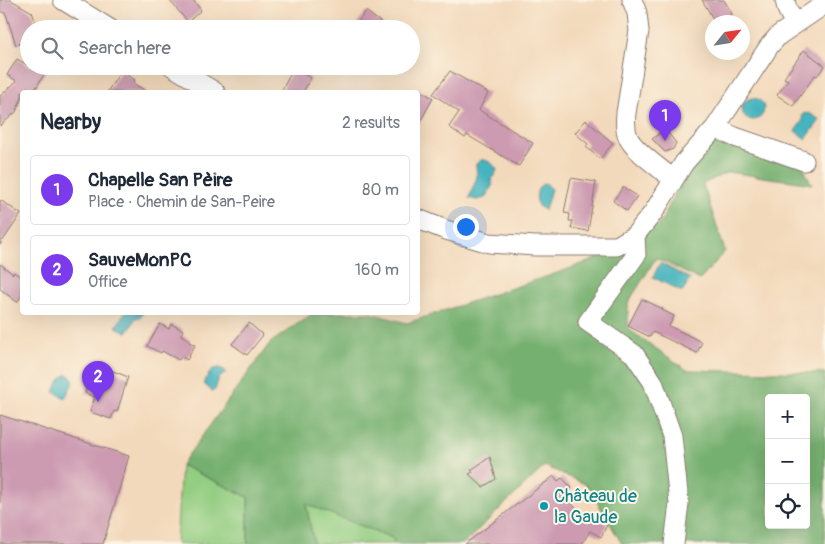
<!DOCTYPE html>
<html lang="en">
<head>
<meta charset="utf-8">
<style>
  :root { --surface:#fff; --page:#f2f2f3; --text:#1f2937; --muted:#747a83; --line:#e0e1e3; --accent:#7c3aed }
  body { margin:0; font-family:Pangolin,sans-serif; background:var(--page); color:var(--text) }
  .controls { position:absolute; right:15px; bottom:15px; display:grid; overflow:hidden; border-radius:5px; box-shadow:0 5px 20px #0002 }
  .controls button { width:45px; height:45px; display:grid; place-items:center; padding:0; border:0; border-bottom:1px solid var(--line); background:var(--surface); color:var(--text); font:25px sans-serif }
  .compass { position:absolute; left:705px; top:15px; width:45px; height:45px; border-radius:50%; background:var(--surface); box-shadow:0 5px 20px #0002; rotate:60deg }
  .you { position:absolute; left:465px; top:226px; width:18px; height:18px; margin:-12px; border:4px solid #fff; border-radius:50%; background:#1a73e8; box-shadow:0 0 0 8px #1a73e833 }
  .badge { display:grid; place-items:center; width:32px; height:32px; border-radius:50%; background:var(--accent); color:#fff; font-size:16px; font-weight:700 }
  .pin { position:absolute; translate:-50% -41px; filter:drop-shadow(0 1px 2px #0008) }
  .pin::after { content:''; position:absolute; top:26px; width:18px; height:15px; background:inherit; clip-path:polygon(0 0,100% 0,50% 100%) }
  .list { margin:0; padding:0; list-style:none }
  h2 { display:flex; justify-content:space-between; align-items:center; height:65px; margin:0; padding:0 20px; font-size:21px }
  h2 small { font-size:16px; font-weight:400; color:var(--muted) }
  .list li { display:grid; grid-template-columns:32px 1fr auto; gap:15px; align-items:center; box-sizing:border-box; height:70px; margin:0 10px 10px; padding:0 10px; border:1px solid var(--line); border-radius:5px }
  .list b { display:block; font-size:19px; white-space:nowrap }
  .list p { margin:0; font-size:16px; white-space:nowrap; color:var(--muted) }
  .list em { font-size:16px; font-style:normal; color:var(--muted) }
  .icon { flex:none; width:28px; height:28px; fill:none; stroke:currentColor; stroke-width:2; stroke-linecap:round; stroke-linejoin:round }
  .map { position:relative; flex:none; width:825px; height:544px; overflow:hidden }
  .search { position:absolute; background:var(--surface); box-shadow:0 5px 20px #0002; left:20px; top:20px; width:400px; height:55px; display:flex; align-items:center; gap:12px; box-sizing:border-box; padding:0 18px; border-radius:28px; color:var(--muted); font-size:19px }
  .panel { position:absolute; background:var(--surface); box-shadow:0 5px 20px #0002; left:20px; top:90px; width:400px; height:225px; border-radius:5px }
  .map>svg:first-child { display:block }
  .green { fill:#93cd81; stroke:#58744e }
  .forest { fill:#76b06f; stroke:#496646; fill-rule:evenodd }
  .water { fill:#45b4be; stroke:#30686d }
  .building { fill:#cc9ab1 }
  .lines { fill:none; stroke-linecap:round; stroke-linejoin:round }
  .minor-casing { stroke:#887a6c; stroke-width:21 }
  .minor { stroke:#fff; stroke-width:19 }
  .culture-dot { fill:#0f9aa8; stroke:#fcf5e5; stroke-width:2 }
  .labels { text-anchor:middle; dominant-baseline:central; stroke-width:4; stroke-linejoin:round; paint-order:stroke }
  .culture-label { font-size:18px; fill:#0d838f; stroke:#fcf5e5; text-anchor:start }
</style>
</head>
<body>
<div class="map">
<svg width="825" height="544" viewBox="0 0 825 544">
  <rect width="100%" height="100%" fill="#fcf5e5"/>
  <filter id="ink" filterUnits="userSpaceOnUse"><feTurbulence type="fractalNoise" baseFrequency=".02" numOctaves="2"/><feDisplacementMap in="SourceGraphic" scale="10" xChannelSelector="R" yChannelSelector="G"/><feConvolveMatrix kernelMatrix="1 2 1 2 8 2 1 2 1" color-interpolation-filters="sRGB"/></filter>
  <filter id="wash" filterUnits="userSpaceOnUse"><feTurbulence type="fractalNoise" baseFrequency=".0096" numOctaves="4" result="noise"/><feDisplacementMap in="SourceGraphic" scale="20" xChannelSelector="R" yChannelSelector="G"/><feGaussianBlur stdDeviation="1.12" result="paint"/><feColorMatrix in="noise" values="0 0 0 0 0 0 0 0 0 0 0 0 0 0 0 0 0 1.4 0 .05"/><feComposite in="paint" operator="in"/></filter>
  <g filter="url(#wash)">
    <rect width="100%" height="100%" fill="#f3d9bb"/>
    <!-- green -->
    <path class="green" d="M181,465L248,497V544H176Z
      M306,504L392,538L395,544H314Z"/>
    <!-- forest -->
    <path class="forest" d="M720,132L801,164L812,184L728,172L703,184L725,251L700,280L656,258L628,303V329L687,370L825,373V544H622L587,485L545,466L463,544H395L392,538L306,504L314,544H248V497L181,465L270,343L313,313H370L407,323L563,271L617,251L660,224L686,172ZM769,398H806V525H769Z"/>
    <!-- water -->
    <path class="water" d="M742 109a11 11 0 1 1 22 0a11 11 0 1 1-22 0Z
      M804,113L807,114L809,113L820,120L806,139L795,131L803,120L802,116Z
      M481,160C487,159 494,164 497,170L491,182L493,184L485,198L477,200L469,198L477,177L476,164Z
      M545,183L549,186L551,189L545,210L538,206C535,198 536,186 545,183Z
      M660,263L690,279L682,292L653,277Z
      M125,312L143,313L140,318L136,317L131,327L127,332L116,327Z
      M219,368L224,370L226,373L219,378L215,390L212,391L205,385L204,381L213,369Z
      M68,374L74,381L65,398L54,392C57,384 60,378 68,374Z"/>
    <g id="blocks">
      <!-- building -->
      <path class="building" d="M0,0H11L32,12L38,29H29V40L16,45L6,14L0,11Z
        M169,0H193L201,10L188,22Z
        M702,0H724L732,14L721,22H715Z
        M366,11L389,29H353Z
        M804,50L825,66L817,76L815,75L793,106L777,95L788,80L784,78Z
        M17,59L29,66H49L34,91L27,87L25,92H22V97L16,112L0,126V96L17,81L7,75Z
        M293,69L311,78L303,92H281Z
        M121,71L135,80L133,83L147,92H107Z
        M450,71L488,93L479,110L533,143L519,166L467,135L465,138L449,127L459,112L433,94Z
        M418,89L433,98L418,126Z
        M586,120L613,143L600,159L586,147L588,144L575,133Z
        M665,129L676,143L673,149L665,152L652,139Z
        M571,178L596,182L588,231L571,228L573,221H569L570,214L564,213Z
        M623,187L637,196L627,211L613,201Z
        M0,200L21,214L0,245Z
        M0,264L13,274L14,272L22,278V295L17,302L0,289Z
        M642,299L663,309L662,310L674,316L669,326L702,342L697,353L653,332L650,337L628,326Z
        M249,323L263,335L247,355L232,344Z
        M160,324L169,329L171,324L183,330L181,335L190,340L189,342L195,345L187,360L181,356L179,360L162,351L161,353L147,346Z
        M108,369L128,377L117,412L114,411L111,419L90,412L95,397L85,393L92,372L106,377Z
        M0,415L129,456L103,544H0Z
        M490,457L496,479L483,487L469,474L473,472L471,470Z
        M554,476L558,481L562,478L572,488L565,496L589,523L599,516L607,525L601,537L590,531L582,544H465Z"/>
    </g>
  </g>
  <g filter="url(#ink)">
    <use href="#blocks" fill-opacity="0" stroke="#887a6c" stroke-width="1"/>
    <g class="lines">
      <!-- minor casing -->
      <g class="minor-casing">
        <path id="minor" d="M63,0L110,29
          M632,0L637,13L639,31L626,113C625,122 625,129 628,137C633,150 661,169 673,179
          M785,0L787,9L795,24
          M172,66L215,92
          M715,128L735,137L804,161
          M418,219L446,230L489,243L535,246H617L635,235L653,213L684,163L715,128L770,45L779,35L825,4
          M635,235L636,255L588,322L634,354L653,382L672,436L679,503L674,544"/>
      </g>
      <!-- minor -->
      <use href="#minor" class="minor"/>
    </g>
  </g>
  <!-- markers -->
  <circle class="culture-dot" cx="544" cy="506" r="5"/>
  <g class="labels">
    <!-- culture labels -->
    <g class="culture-label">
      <text x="554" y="496">Château de<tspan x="554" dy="21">la Gaude</tspan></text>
    </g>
  </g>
</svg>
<div class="controls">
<button>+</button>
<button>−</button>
<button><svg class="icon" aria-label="locate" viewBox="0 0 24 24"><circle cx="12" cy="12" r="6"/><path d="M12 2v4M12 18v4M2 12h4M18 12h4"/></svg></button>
</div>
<svg class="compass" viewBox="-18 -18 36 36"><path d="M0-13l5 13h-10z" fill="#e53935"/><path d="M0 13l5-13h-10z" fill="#747a83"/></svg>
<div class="you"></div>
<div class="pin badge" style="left:665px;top:141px">1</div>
<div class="pin badge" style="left:98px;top:402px">2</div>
<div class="search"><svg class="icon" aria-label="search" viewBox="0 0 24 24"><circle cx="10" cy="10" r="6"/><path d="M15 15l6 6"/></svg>Search here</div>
<section class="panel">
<h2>Nearby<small>2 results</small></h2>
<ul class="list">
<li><span class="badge">1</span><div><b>Chapelle San Pèire</b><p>Place · Chemin de San-Peire</p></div><em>80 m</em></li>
<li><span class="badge">2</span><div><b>SauveMonPC</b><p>Office</p></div><em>160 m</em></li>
</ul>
</section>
</div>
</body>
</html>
